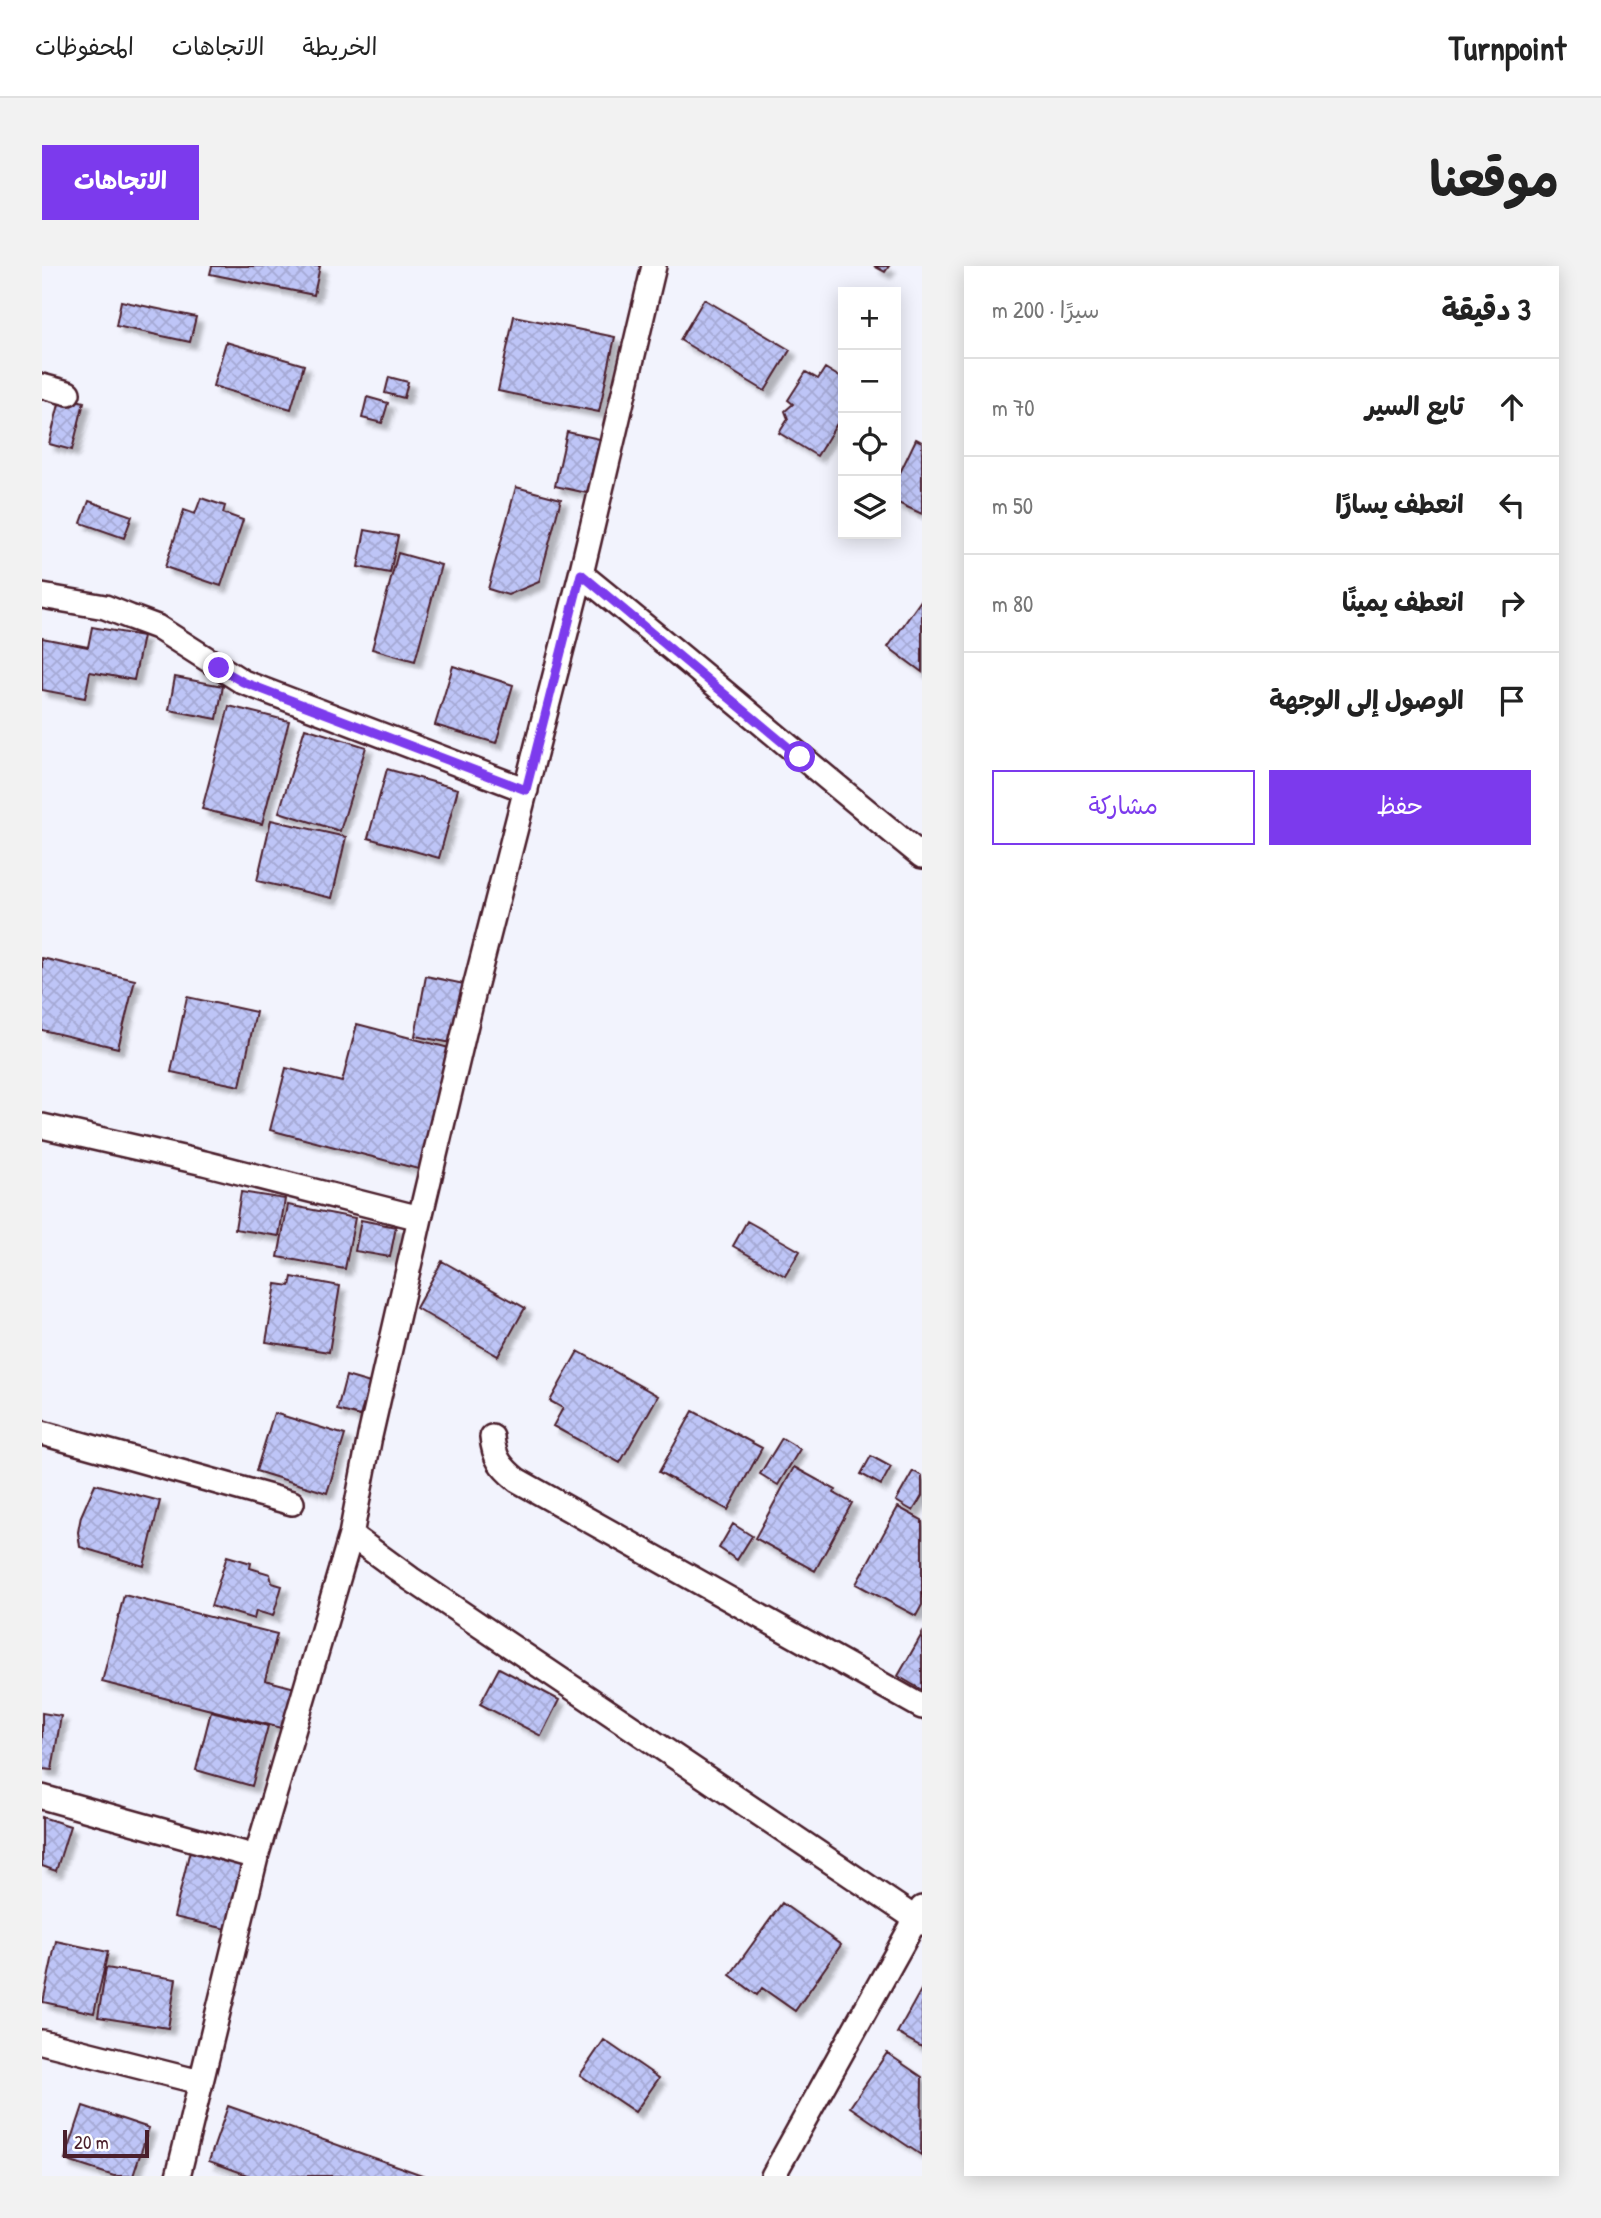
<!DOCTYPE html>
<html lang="ar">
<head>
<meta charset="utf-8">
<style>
  :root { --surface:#fff; --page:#f2f2f2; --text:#222; --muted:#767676; --line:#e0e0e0; --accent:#7c3aed }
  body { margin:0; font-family:"Patrick Hand","Playpen Sans Arabic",sans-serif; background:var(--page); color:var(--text); direction:rtl }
  .controls { position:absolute; right:21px; top:21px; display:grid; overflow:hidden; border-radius:0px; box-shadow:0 4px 18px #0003 }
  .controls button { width:63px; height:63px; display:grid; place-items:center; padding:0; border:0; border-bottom:2px solid var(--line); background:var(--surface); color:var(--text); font:35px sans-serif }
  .scale { position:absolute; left:21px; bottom:18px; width:86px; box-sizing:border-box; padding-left:7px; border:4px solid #4a1f2b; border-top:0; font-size:19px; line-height:24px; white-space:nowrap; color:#4a1f2b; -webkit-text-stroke:5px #fff; paint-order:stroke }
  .stop { position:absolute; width:21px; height:21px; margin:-16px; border:5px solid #7c3aed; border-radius:50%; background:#fff }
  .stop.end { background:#7c3aed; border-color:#fff; box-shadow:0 2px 7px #0008 }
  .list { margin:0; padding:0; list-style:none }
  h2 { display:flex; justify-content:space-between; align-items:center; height:91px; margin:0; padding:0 28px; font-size:30px }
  h2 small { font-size:23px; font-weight:400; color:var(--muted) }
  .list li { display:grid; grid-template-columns:46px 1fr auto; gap:21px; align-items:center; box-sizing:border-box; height:98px; padding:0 28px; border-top:2px solid var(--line) }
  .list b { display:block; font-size:26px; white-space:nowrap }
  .list em { font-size:23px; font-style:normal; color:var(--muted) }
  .actions { display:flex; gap:14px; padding:21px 28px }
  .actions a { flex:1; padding:16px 0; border:2px solid var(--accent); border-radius:0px; text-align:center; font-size:24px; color:var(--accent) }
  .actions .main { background:var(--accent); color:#fff }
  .icon { flex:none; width:38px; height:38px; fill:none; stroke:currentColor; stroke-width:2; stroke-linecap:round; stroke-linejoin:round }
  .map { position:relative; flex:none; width:880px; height:1910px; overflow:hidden; direction:ltr; border-radius:0px }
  header { display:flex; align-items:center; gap:42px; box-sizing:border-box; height:98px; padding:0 35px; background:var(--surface); border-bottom:2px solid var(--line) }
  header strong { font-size:33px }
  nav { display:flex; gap:38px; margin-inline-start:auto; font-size:24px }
  .intro { display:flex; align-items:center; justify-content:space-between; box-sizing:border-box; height:168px; padding:0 42px }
  h1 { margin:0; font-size:49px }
  .button { padding:18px 32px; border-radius:0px; background:var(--accent); color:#fff; font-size:24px; font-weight:700 }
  main { display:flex; gap:42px; padding:0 42px }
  aside { flex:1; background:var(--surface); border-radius:0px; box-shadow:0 4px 18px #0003 }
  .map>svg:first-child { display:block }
  .building { fill:url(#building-cross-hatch); stroke:#4a1f2b; stroke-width:2; filter:url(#shadow) }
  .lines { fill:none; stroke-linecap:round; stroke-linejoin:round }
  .minor-casing { stroke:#4a1f2b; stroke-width:28 }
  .minor { stroke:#fff; stroke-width:23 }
  .route { stroke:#7c3aed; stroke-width:9 }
</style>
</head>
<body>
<header>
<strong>Turnpoint</strong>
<nav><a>الخريطة</a><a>الاتجاهات</a><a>المحفوظات</a></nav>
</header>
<div class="intro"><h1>موقعنا</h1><a class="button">الاتجاهات</a></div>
<main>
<aside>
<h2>3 دقيقة<small>سيرًا · 200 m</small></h2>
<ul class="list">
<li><svg class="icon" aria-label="ahead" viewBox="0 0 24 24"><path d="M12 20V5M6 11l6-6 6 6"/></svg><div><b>تابع السير</b></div><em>70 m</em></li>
<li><svg class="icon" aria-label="left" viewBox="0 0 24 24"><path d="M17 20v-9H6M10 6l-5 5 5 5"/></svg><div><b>انعطف يسارًا</b></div><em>50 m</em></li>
<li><svg class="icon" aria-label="right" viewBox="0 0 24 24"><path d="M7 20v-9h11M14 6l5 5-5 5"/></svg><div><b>انعطف يمينًا</b></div><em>80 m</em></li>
<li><svg class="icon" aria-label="arrive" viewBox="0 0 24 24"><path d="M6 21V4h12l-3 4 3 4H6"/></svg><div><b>الوصول إلى الوجهة</b></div></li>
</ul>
<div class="actions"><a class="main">حفظ</a><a>مشاركة</a></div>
</aside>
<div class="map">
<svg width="880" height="1910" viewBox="0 0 880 1910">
  <defs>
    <pattern id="building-cross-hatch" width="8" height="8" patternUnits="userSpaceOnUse" patternTransform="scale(1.75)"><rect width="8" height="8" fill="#bec5f7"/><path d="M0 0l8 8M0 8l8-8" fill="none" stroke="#a5a9d4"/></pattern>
    <filter id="shadow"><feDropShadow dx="6" dy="6" stdDeviation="2" flood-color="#0004"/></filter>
  </defs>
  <rect width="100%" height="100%" fill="#f2f3fd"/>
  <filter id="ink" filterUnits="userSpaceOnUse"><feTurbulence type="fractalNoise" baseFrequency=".0143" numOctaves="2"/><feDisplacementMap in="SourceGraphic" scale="14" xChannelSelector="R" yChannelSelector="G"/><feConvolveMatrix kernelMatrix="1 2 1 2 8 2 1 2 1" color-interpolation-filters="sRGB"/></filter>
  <g filter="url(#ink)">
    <!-- building -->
    <path class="building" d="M170,0H278L272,29L168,8Z
      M832,0H847L843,6Z
      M662,33L748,84L723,125L638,74Z
      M79,35L154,51L148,76L74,60Z
      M472,50L573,71L557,146L456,125Z
      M184,76L262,99L249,143L171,120Z
      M783,102L801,113V148L775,190L737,167L746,153L743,145L751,138L746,134L764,106L776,113Z
      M347,111L366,116L362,132L343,127Z
      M19,130L42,136L30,184L7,178Z
      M325,131L346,137L340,157L320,152Z
      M525,166L558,173L545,227L513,220Z
      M874,173L880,176V248L854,236V215Z
      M474,221L519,233L497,316L466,329L446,323Z
      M159,232L183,240L181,247L201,254L179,320L123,301L142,244L153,248Z
      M47,235L90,250L82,272L39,257Z
      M323,264L356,270L348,307L316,301Z
      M356,287L399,299L373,395L330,383Z
      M880,333V406L846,381Z
      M50,361L101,370L92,414L48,406L43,432L0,424V372L46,381Z
      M411,400L471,419L454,477L393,459Z
      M133,411L181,420L175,453L127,444Z
      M187,440L247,455L220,558L160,543Z
      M263,462L324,481L298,565L237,546Z
      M345,503L416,523L397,592L326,572Z
      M229,554L304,571L290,632L215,615Z
      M0,692L93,714L76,782L0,764Z
      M384,710L422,718L410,777L373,770Z
      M145,731L214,746L198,820L129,806Z
      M315,758L411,783L380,904L228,864L244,802L300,816Z
      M199,926L243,933L237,970L193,963Z
      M246,939L313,952L303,1003L236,991Z
      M319,954L354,961L348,991L313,985Z
      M705,955L758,985L743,1010L691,980Z
      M400,995L483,1042L456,1090L374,1042Z
      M250,1011L298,1020L287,1086L224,1076L234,1018L248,1020Z
      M536,1085L616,1130L578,1197L511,1160L521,1142L508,1135Z
      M304,1110L328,1117L318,1150L295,1144Z
      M651,1145L720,1182L686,1244L617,1206Z
      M232,1147L303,1169L285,1227L214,1205Z
      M740,1172L758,1183L736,1219L718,1208Z
      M829,1190L849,1201L839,1219L819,1208Z
      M752,1201L794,1224L792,1227L810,1237L773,1305L713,1272Z
      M871,1205L880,1210V1230L871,1245L854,1235Z
      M53,1218L118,1235L102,1300L38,1281L36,1266L39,1250Z
      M856,1241L880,1254V1339L874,1350L814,1318Z
      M691,1258L710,1270L695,1294L677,1282Z
      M185,1290L209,1297L208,1302L228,1308L230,1317L240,1320L231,1350L214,1345L212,1353L169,1340Z
      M82,1329L235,1368L223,1414L253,1422L243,1463L60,1416Z
      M880,1368V1424L856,1410Z
      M457,1402L517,1434L499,1470L438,1438Z
      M169,1445L226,1460L210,1520L154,1504Z
      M0,1447L19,1450L10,1504L0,1503Z
      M0,1551L28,1560L14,1605L0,1600Z
      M148,1584L205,1597L189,1664L132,1651Z
      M740,1637L799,1679L753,1745L720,1722L715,1729L688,1709Z
      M14,1675L66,1686L52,1747L1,1736Z
      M64,1702L134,1713L126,1762L56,1751Z
      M880,1722V1781L855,1767Z
      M562,1774L617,1812L593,1846L538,1809Z
      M845,1787L880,1811L879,1889L808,1841Z
      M41,1840L107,1862L91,1910H72L23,1894Z
      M186,1840L383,1910H208L167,1895Z"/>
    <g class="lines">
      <!-- minor casing -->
      <g class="minor-casing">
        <path id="minor" d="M0,120L26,127
          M539,308C654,401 765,497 880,590
          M0,330L63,341L88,351L115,361L201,416L484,524
          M0,860L162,897L378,952
          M0,1167L250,1237
          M450,1171C452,1192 459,1201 475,1214L880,1441
          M309,1269L369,1313L880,1657
          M0,1531L214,1591
          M0,1776L158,1816
          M136,1910L214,1591L309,1269L328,1170L378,952L431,729L539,308L612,0
          M731,1910L880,1642"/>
      </g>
      <!-- minor -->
      <use href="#minor" class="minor"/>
    </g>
  </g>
  <g class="lines" filter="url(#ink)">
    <!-- route -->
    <path class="route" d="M177,402L201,416L484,524L539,308L758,491"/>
  </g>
</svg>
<div class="controls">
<button>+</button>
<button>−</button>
<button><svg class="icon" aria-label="locate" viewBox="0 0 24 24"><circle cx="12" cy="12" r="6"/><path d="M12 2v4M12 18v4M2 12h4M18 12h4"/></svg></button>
<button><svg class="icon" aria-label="layers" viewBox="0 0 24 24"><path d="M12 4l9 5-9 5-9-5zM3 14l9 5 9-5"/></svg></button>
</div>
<div class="scale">20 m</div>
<div class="stop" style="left:758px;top:491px"></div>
<div class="stop end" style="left:177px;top:402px"></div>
</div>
</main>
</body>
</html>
